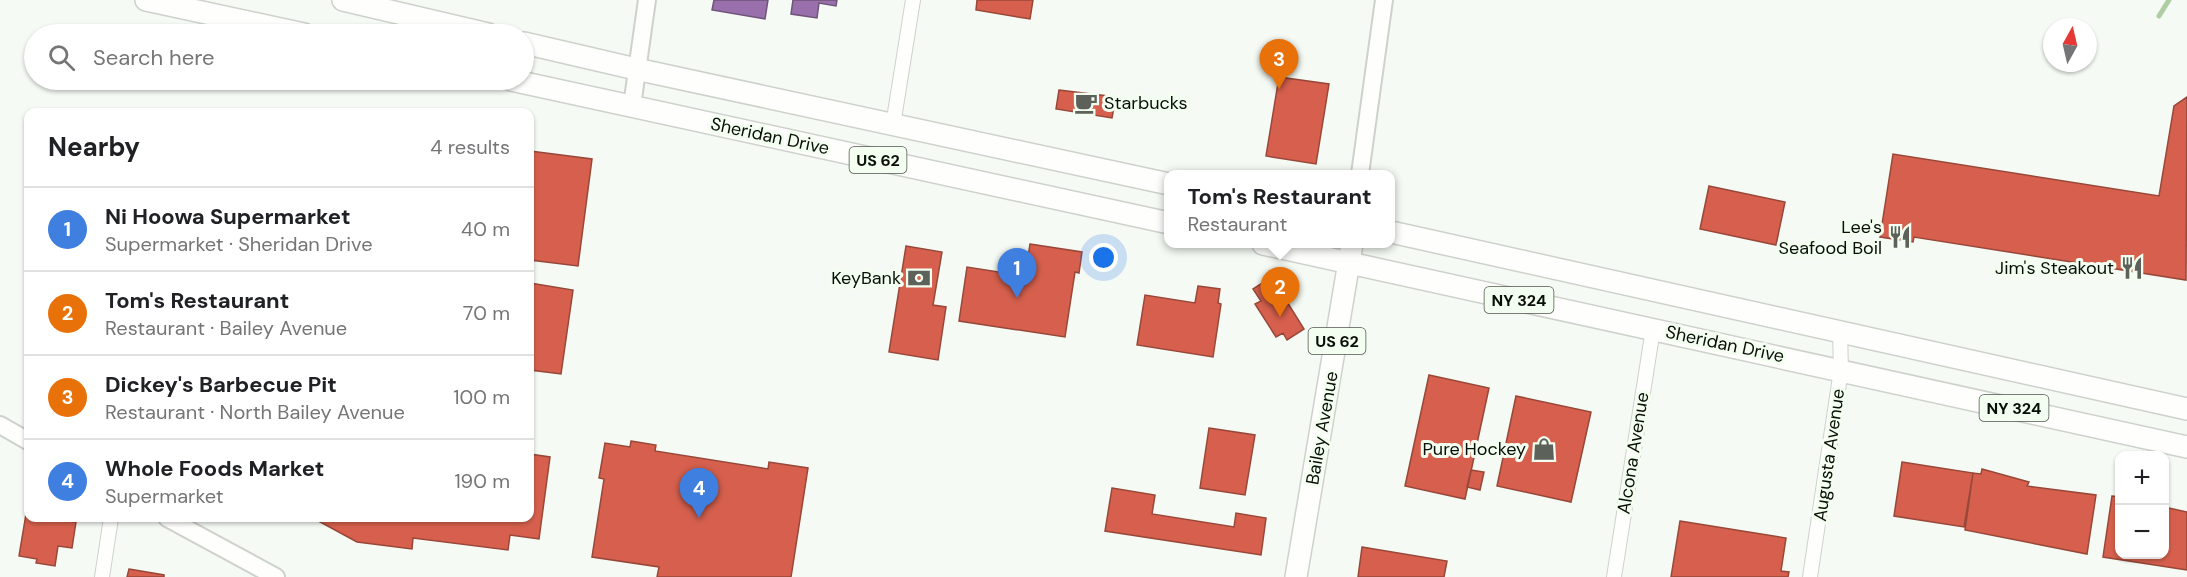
<!DOCTYPE html>
<html lang="en">
<head>
<meta charset="utf-8">
<style>
  :root { --surface:#fff; --page:#f2f2f2; --text:#202124; --muted:#757577; --line:#e0e0e0; --accent:#5c615a }
  body { margin:0; font-family:"DM Sans",sans-serif; background:var(--page); color:var(--text) }
  .controls { position:absolute; right:18px; bottom:18px; display:grid; overflow:hidden; border-radius:12px; box-shadow:0 2px 4px #0004 }
  .controls button { width:54px; height:54px; display:grid; place-items:center; padding:0; border:0; border-bottom:2px solid var(--line); background:var(--surface); color:var(--text); font:30px sans-serif }
  .compass { position:absolute; left:2043px; top:18px; width:54px; height:54px; border-radius:50%; background:var(--surface); box-shadow:0 2px 4px #0004; rotate:8deg }
  .you { position:absolute; left:1104px; top:258px; width:21px; height:21px; margin:-15px; border:4px solid #fff; border-radius:50%; background:#1a73e8; box-shadow:0 0 0 9px #1a73e833 }
  .badge { display:grid; place-items:center; width:39px; height:39px; border-radius:50%; background:var(--accent); color:#fff; font-size:20px; font-weight:700 }
  .pin { position:absolute; translate:-50% -50px; filter:drop-shadow(0 2px 3px #0008) }
  .pin::after { content:''; position:absolute; top:32px; width:21px; height:18px; background:inherit; clip-path:polygon(0 0,100% 0,50% 100%) }
  .popup { position:absolute; left:1164px; top:170px; width:231px; height:78px; box-sizing:border-box; display:grid; place-content:center; border-radius:12px; background:var(--surface); filter:drop-shadow(0 2px 4px #0005); font-size:20px; white-space:nowrap; color:var(--muted) }
  .popup b { font-size:22px; color:var(--text) }
  .popup::after { content:''; position:absolute; left:50%; top:100%; margin-left:-12px; border:12px solid transparent; border-top-color:var(--surface) }
  .list { margin:0; padding:0; list-style:none }
  h2 { display:flex; justify-content:space-between; align-items:center; height:78px; margin:0; padding:0 24px; font-size:26px }
  h2 small { font-size:20px; font-weight:400; color:var(--muted) }
  .list li { display:grid; grid-template-columns:39px 1fr auto; gap:18px; align-items:center; box-sizing:border-box; height:84px; padding:0 24px; border-top:2px solid var(--line) }
  .list b { display:block; font-size:22px; white-space:nowrap }
  .list p { margin:0; font-size:20px; white-space:nowrap; color:var(--muted) }
  .list em { font-size:20px; font-style:normal; color:var(--muted) }
  .icon { flex:none; width:33px; height:33px; fill:none; stroke:currentColor; stroke-width:2; stroke-linecap:round; stroke-linejoin:round }
  .map { position:relative; flex:none; width:2187px; height:577px; overflow:hidden }
  .search { position:absolute; background:var(--surface); box-shadow:0 2px 4px #0004; left:24px; top:24px; width:510px; height:66px; display:flex; align-items:center; gap:15px; box-sizing:border-box; padding:0 21px; border-radius:33px; color:var(--muted); font-size:22px }
  .panel { position:absolute; background:var(--surface); box-shadow:0 2px 4px #0004; left:24px; top:108px; width:510px; height:414px; border-radius:12px }
  .map>svg:first-child { display:block }
  .shops { fill:#d6604d; stroke:#984738; stroke-width:1.5 }
  .offices { fill:#9970ab; stroke:#6e537a; stroke-width:1.5 }
  .lines { fill:none; stroke-linecap:round; stroke-linejoin:round }
  .stream { stroke:#afcda5; stroke-width:5 }
  .minor-casing { stroke:#cdd2cb; stroke-width:16 }
  .tertiary-casing { stroke:#cdd2cb; stroke-width:20 }
  .primary-casing { stroke:#cdd2cb; stroke-width:24 }
  .minor { stroke:#fefefd; stroke-width:14 }
  .tertiary { stroke:#fefefd; stroke-width:16 }
  .primary { stroke:#fefefd; stroke-width:21 }
  .labels { text-anchor:middle; dominant-baseline:central; stroke-width:6; stroke-linejoin:round; paint-order:stroke }
  .shield { fill:#f3fef0; stroke:#4f564d; stroke-width:1.5 }
  .shield-label { font-size:16px; font-weight:bold; fill:#090e07 }
  .poi-label { font-size:18px; fill:#090e07; stroke:#f3fef0; text-anchor:end }
  .street-label { font-size:18px; fill:#090e07; stroke:#f3fef0 }
</style>
</head>
<body>
<div class="map">
<svg width="2187" height="577" viewBox="0 0 2187 577">
  <rect width="100%" height="100%" fill="#f5faf4"/>
  <!-- shops -->
  <path class="shops" d="M977,0H1033L1030,19L976,10Z
    M1279,77L1329,84L1316,164L1266,156Z
    M1059,90L1116,97L1112,118L1056,109Z
    M2187,97L2186,280L1914,237L1913,242L1880,237L1893,154L2159,196L2174,106Z
    M530,151L592,159L578,266L530,260Z
    M1709,186L1785,202L1776,245L1700,229Z
    M1030,244L1082,252L1079,273L1075,272L1065,337L959,321L967,267L1025,276Z
    M906,246L942,252L933,305L946,307L938,360L889,352Z
    M1276,274L1283,287L1279,289L1304,329L1287,340L1283,333L1276,337L1255,304L1261,301L1253,289Z
    M530,283L573,290L561,374L530,370Z
    M1198,286L1220,289L1218,303L1221,304L1213,357L1137,345L1145,295L1195,303Z
    M1429,375L1489,388L1465,499L1405,486Z
    M1516,396L1591,412L1571,502L1497,486Z
    M1209,428L1255,435L1245,495L1200,488Z
    M631,441L656,445L655,451L768,469L769,462L808,468L791,577H657L659,567L592,557L604,479L599,478L605,443L630,447Z
    M530,454L550,457L539,539L510,535L508,550L413,538L412,549L357,542L313,518H530Z
    M1902,462L1973,473L1964,527L1894,516Z
    M1982,469L2029,482L2027,486L2096,495L2087,554L1965,530L1973,473L1981,474Z
    M1471,470L1484,472L1480,490L1467,487Z
    M1112,488L1155,495L1152,514L1234,527L1236,513L1266,518L1261,555L1105,531Z
    M2112,496L2120,497V554H2164V507L2187,512V570L2103,557Z
    M26,514L28,515V518H47L76,522L72,548L58,546L55,566L36,563L37,559L19,556Z
    M1680,521L1786,538L1781,571L1789,572L1788,577H1671Z
    M1362,547L1447,561L1444,577H1358Z
    M129,569L164,575V577H127Z"/>
  <!-- offices -->
  <path class="offices" d="M714,0H768L765,19L712,10Z
    M793,0H837L836,6L819,3L817,18L791,14Z"/>
  <g class="lines">
    <!-- stream -->
    <path class="stream" d="M2159,16L2169,0"/>
    <!-- minor casing -->
    <g class="minor-casing">
      <path id="minor" d="M893,125L913,0
        M102,577L111,518
        M1614,577L1653,329
        M1810,577L1841,370L1840,332"/>
    </g>
    <!-- tertiary casing -->
    <g class="tertiary-casing">
      <path id="tertiary" d="M632,106L647,0
        M1360,174L1384,0
        M0,425L28,441
        M167,518L276,577"/>
    </g>
    <!-- primary casing -->
    <g class="primary-casing">
      <path id="primary" d="M146,0L304,34
        M343,0L488,34
        M524,43L636,69L1169,184
        M511,80L1169,223
        M1391,232L2187,409
        M1263,244L2187,447
        M1296,577L1352,244"/>
    </g>
    <!-- minor -->
    <use href="#minor" class="minor"/>
    <!-- tertiary -->
    <use href="#tertiary" class="tertiary"/>
    <!-- primary -->
    <use href="#primary" class="primary"/>
  </g>
  <!-- icons -->
  <defs>
    <g id="cafe-bare" transform="scale(1.8)"><path d="M-5.5-4.5H6V0H3Q3 3.5 0 3.5H-2.5Q-5.5 3.5-5.5 0ZM3-3.2v2h1.7v-2ZM-6 4.5H4V6H-6Z" fill="#5c615a" stroke="#f3fef0" stroke-width="2.5" paint-order="stroke"/></g>
    <g id="restaurant-bare" transform="scale(1.8)"><path d="M-5-6h1v4h1v-4h1v4h1v-4h1v5L-1.5 .5V6h-2V.5L-5-1ZM5-6V6H3V1.5H1.5Q1.5-4 5-6Z" fill="#5c615a" stroke="#f3fef0" stroke-width="2.5" paint-order="stroke"/></g>
    <g id="bank-bare" transform="scale(1.8)"><path d="M-6-4H6V4H-6ZM0-2.3a2.3 2.3 0 1 0 0 4.6a2.3 2.3 0 1 0 0-4.6Z" fill="#5c615a" stroke="#f3fef0" stroke-width="2.5" paint-order="stroke"/></g>
    <g id="shop-bare" transform="scale(1.8)"><path d="M-5-2.5h2.3a2.7 3.5 0 0 1 5.4 0H5L5.5 6h-11ZM-1.5-2.5h3a1.5 2.3 0 0 0-3 0Z" fill="#5c615a" stroke="#f3fef0" stroke-width="2.5" paint-order="stroke"/></g>
  </defs>
  <g fill-rule="evenodd">
    <use href="#cafe-bare" x="1086" y="103"/>
    <use href="#restaurant-bare" x="1900" y="237"/>
    <use href="#restaurant-bare" x="2132" y="268"/>
    <use href="#bank-bare" x="919" y="278"/>
    <use href="#shop-bare" x="1544" y="449"/>
  </g>
  <g class="labels">
    <!-- shield labels -->
    <g class="shield">
      <rect x="849.5" y="147" width="57" height="26" rx="4.5"/>
      <rect x="1484.5" y="287" width="69" height="26" rx="4.5"/>
      <rect x="1308.5" y="328" width="57" height="26" rx="4.5"/>
      <rect x="1979.5" y="395" width="69" height="26" rx="4.5"/>
    </g>
    <g class="shield-label">
      <text x="878" y="160">US 62</text>
      <text x="1519" y="300">NY 324</text>
      <text x="1337" y="341">US 62</text>
      <text x="2014" y="408">NY 324</text>
    </g>
    <!-- poi labels -->
    <g class="poi-label">
      <text x="1104" y="103" text-anchor="start">Starbucks</text>
      <text x="1882" y="227">Lee's<tspan x="1882" dy="21">Seafood Boil</tspan></text>
      <text x="2114" y="268">Jim's Steakout</text>
      <text x="901" y="278">KeyBank</text>
      <text x="1526" y="449">Pure Hockey</text>
    </g>
    <!-- street labels -->
    <g class="street-label">
      <text transform="translate(770 136) rotate(12)">Sheridan Drive</text>
      <text transform="translate(1725 344) rotate(12)">Sheridan Drive</text>
      <text transform="translate(1322 428) rotate(-80)">Bailey Avenue</text>
      <text transform="translate(1633 453) rotate(-81)">Alcona Avenue</text>
      <text transform="translate(1829 455) rotate(-82)">Augusta Avenue</text>
    </g>
  </g>
</svg>
<div class="controls">
<button>+</button>
<button>−</button>
</div>
<svg class="compass" viewBox="-18 -18 36 36"><path d="M0-13l5 13h-10z" fill="#e53935"/><path d="M0 13l5-13h-10z" fill="#757577"/></svg>
<div class="you"></div>
<div class="pin badge" style="left:1017px;top:298px;background:#3f7fe0">1</div>
<div class="pin badge" style="left:1280px;top:317px;background:#e8710a">2</div>
<div class="popup"><b>Tom's Restaurant</b>Restaurant</div>
<div class="pin badge" style="left:1279px;top:89px;background:#e8710a">3</div>
<div class="pin badge" style="left:699px;top:518px;background:#3f7fe0">4</div>
<div class="search"><svg class="icon" aria-label="search" viewBox="0 0 24 24"><circle cx="10" cy="10" r="6"/><path d="M15 15l6 6"/></svg>Search here</div>
<section class="panel">
<h2>Nearby<small>4 results</small></h2>
<ul class="list">
<li><span class="badge" style="background:#3f7fe0">1</span><div><b>Ni Hoowa Supermarket</b><p>Supermarket · Sheridan Drive</p></div><em>40 m</em></li>
<li><span class="badge" style="background:#e8710a">2</span><div><b>Tom's Restaurant</b><p>Restaurant · Bailey Avenue</p></div><em>70 m</em></li>
<li><span class="badge" style="background:#e8710a">3</span><div><b>Dickey's Barbecue Pit</b><p>Restaurant · North Bailey Avenue</p></div><em>100 m</em></li>
<li><span class="badge" style="background:#3f7fe0">4</span><div><b>Whole Foods Market</b><p>Supermarket</p></div><em>190 m</em></li>
</ul>
</section>
</div>
</body>
</html>
